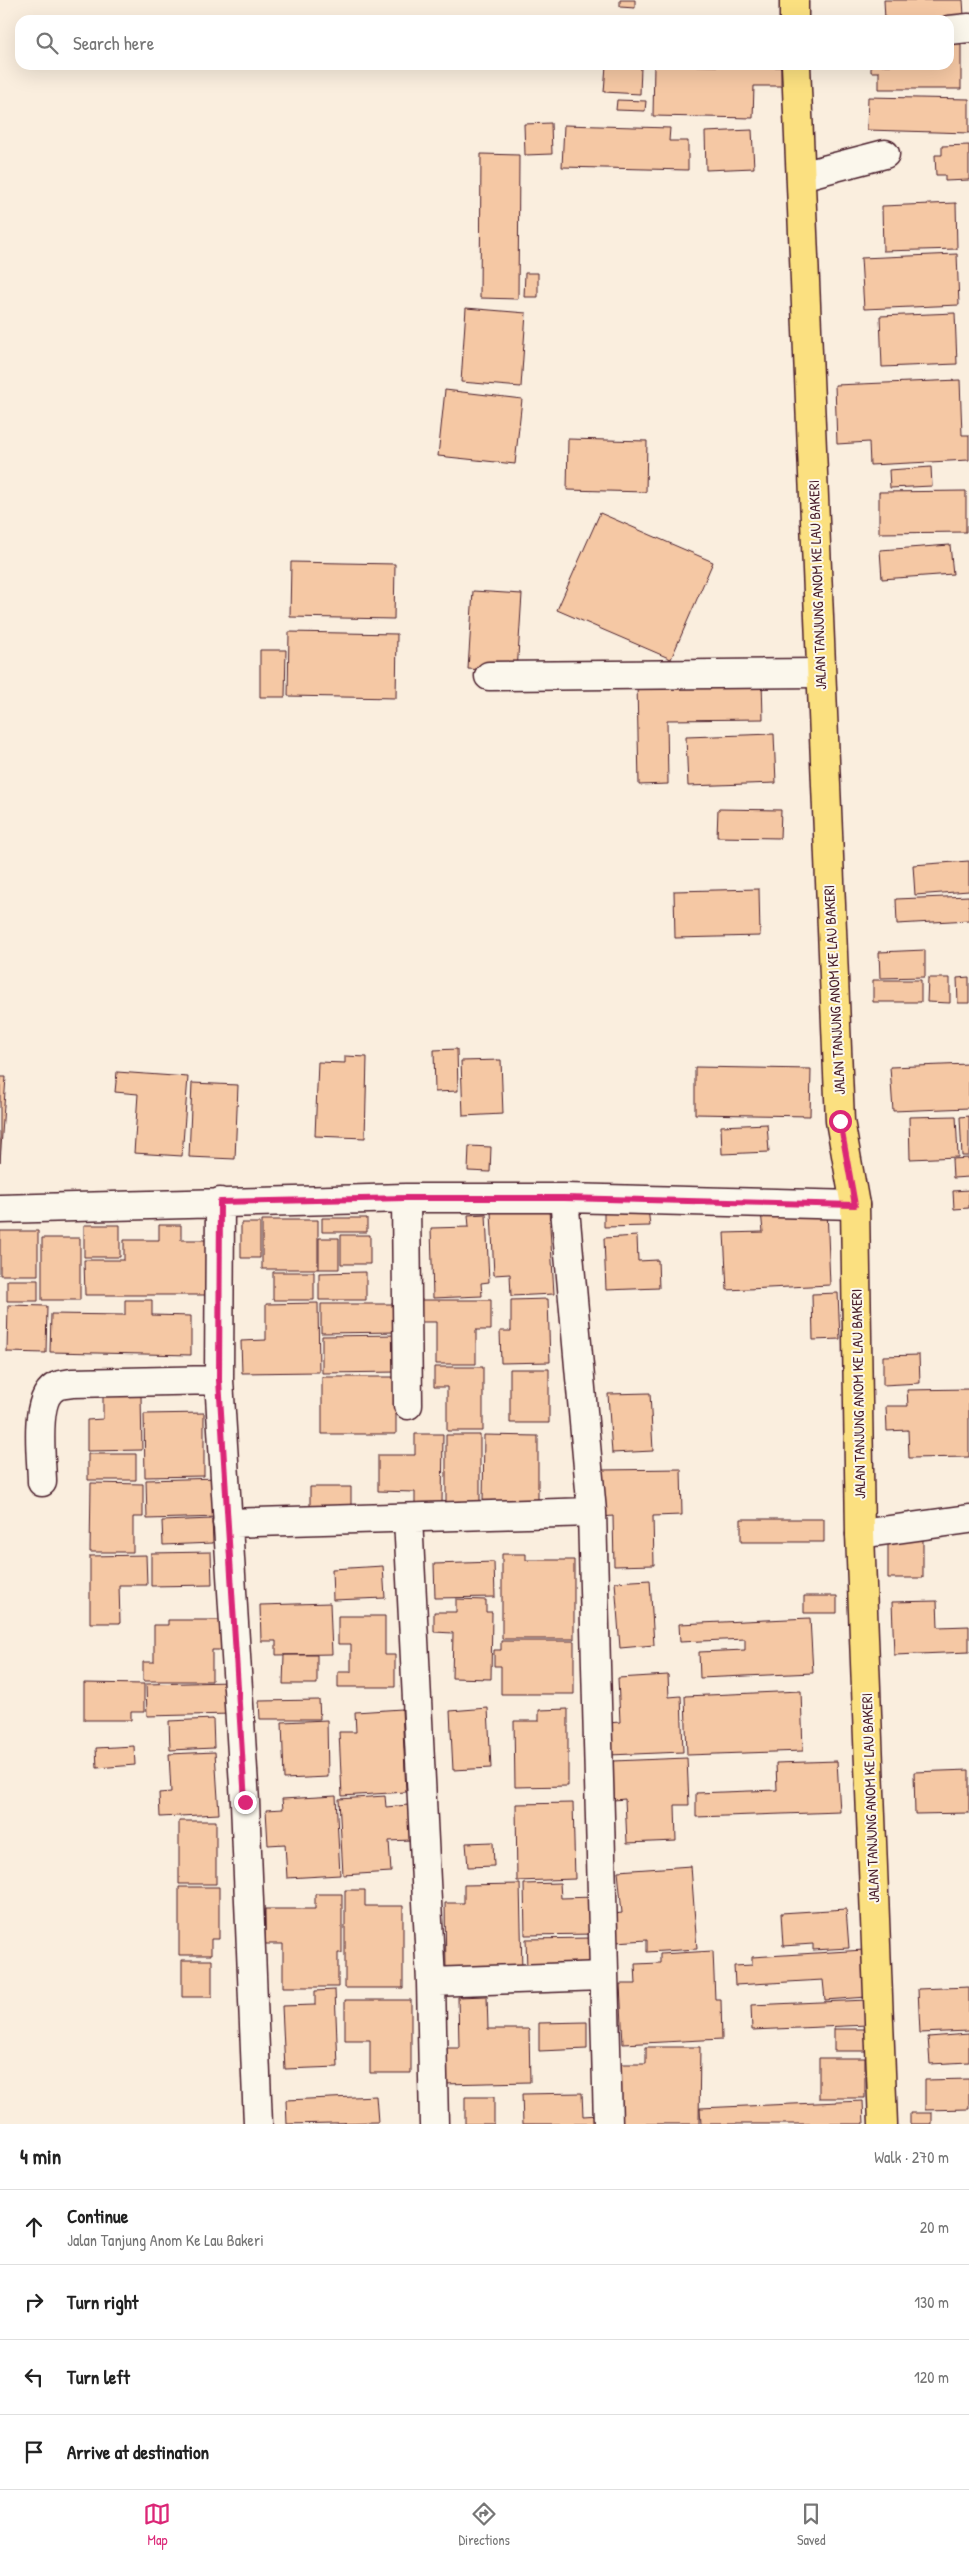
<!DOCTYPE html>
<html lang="en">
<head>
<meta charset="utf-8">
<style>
  :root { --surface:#fff; --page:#f6f6f6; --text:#222; --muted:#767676; --line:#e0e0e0; --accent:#db2777 }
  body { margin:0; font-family:"Patrick Hand",sans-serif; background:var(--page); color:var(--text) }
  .stop { position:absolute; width:15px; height:15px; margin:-11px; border:4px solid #db2777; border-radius:50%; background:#fff }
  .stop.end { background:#db2777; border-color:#fff; box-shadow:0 1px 5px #0008 }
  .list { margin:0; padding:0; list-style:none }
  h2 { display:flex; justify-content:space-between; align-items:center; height:65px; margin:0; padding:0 20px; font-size:21px }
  h2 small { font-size:16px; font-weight:400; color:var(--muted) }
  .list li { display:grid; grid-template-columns:32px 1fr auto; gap:15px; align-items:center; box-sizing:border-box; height:75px; padding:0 20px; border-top:1px solid var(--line) }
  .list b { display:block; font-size:19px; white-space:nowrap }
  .list p { margin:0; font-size:16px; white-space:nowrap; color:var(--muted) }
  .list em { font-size:16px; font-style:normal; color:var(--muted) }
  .icon { flex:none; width:28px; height:28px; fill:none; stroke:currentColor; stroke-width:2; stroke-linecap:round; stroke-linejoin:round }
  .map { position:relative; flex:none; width:969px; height:2124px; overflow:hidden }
  .search { position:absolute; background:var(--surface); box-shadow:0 5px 20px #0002; left:15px; right:15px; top:15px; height:55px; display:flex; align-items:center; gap:12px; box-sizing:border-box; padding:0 18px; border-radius:15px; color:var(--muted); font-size:19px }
  .sheet { height:365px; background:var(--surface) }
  nav { display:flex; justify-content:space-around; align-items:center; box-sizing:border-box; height:70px; border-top:1px solid var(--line); background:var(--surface); font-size:14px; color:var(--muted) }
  nav a { display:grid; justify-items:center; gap:2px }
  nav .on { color:var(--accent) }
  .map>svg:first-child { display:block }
  .building { fill:#f5c8a4; stroke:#4a1f2b }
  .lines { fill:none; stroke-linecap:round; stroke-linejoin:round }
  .minor-casing { stroke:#4a1f2b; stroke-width:31 }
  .major-casing { stroke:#4a1f2b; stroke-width:31 }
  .minor { stroke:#fbf7ec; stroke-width:28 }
  .major { stroke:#fbe080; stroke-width:28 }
  .route { stroke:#db2777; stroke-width:6 }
  .labels { text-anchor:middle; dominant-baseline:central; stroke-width:4; stroke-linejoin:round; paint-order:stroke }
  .street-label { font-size:15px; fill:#4a1f2b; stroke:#fbf7ec }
</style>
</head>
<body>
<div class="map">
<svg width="969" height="2124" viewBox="0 0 969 2124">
  <rect width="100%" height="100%" fill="#faeede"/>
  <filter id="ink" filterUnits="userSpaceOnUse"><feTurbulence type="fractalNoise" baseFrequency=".02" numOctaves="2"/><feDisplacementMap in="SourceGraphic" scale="10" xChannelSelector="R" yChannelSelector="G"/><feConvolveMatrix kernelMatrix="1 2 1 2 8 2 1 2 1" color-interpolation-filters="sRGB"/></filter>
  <g filter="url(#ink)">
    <!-- building -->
    <path class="building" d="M620,0H635V8L620,7Z
      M884,0H963L964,16L885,20Z
      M949,36H961V89H879V72H871V65H949Z
      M606,65L641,67L640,94L604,92Z
      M654,65L781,67V86H754L753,118L653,116Z
      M868,97L969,99V133L867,130Z
      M617,100L646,101L645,111L616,110Z
      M551,123L552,154L525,155L524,124Z
      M564,125L670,128L669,141H688V170L562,167Z
      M752,130L754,168L706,170L705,132Z
      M969,145V180L945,181V175H936L935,155H942V146Z
      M481,154L519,155L518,299L480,298Z
      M956,203L957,249L883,251L882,206Z
      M957,254L959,305L864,309L861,258Z
      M525,273H538V297H524Z
      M466,308L526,313L521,387L461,382Z
      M955,313L957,364L882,367L880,316Z
      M960,380L962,435H969V460L870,465L869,442L837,444L835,385Z
      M445,390L522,399L515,464L438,456Z
      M568,439L647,441L646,492L567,490Z
      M931,467L932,486L890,488L889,470Z
      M966,491V532L879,533V492Z
      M600,513L713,562L671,659L557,610Z
      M950,545L953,574L882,579L880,550Z
      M291,562L395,564L394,619L290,617Z
      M473,591L522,594L517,672L468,669Z
      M289,632L397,634L396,698L288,696Z
      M260,650H286L285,697H260Z
      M762,681L763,719L667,720L668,784L639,785L637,683Z
      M774,734L776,783L688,786L686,737Z
      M718,809L781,810L780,838L717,837Z
      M969,861V891L915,895L913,865Z
      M759,889L760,936L675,938L674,891Z
      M969,896V920L897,924L896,899Z
      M925,950V977L880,978L879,952Z
      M969,977V1003H958L957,978Z
      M928,978H950V1003L927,1002Z
      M873,980H921V1002H873Z
      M457,1049L458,1091L435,1092L434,1050Z
      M345,1056L367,1057L365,1138L315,1136L318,1062L345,1063Z
      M501,1060L503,1114L463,1116L461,1061Z
      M969,1064V1108L893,1111L890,1067Z
      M695,1067L811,1069L810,1116L695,1114Z
      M117,1072L188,1077L182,1156L134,1153L138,1094L115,1092Z
      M0,1077H6L0,1162Z
      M192,1083L238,1085L235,1159L189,1157Z
      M956,1116L958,1157L910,1159L909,1117Z
      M969,1116V1156H962L960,1117Z
      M767,1124L769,1152L722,1154L721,1126Z
      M469,1146L491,1147L490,1172L468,1171Z
      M969,1158V1177L953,1178L952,1159Z
      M969,1190V1208L954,1209L953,1191Z
      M648,1208L650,1226L604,1227V1210Z
      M827,1208L830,1285L727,1290L724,1233L763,1232L761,1211Z
      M549,1210L554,1294L511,1296L510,1274L494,1275L491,1212Z
      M486,1214L489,1282L481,1283L482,1296L433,1298L431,1228L469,1227L468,1215Z
      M322,1218H367V1232H322Z
      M262,1220H318V1269H262Z
      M241,1223H260V1258H241Z
      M84,1225H120V1257H84Z
      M159,1225H181V1240H211V1295H85L84,1260H124V1240H159Z
      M0,1231H38V1275H0Z
      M341,1235H370V1264H341Z
      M637,1236L638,1261L658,1260L659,1288L606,1290L604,1238Z
      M42,1238H80V1300H42Z
      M319,1238H339V1269H319Z
      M273,1272H314V1300H273Z
      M366,1272V1300H319V1273Z
      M7,1280H38V1301H7Z
      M838,1293L840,1339L813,1340L812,1294Z
      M548,1299L550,1362L501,1363L500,1331H511V1300Z
      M125,1300H152V1315L191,1316V1355L50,1352L51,1314L125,1315Z
      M416,1300H491V1330H476V1364H436V1322H416Z
      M318,1303L319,1372L242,1373L241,1341L266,1340V1304Z
      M321,1304H400V1332L321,1333Z
      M8,1305L47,1306L46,1353L7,1352Z
      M398,1335L399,1372L322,1373V1336Z
      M919,1355L920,1383L883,1385V1356Z
      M434,1367H483V1431H447V1387H434Z
      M510,1369H549V1423H510Z
      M322,1377H396V1434H322Z
      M969,1389V1457L909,1458L908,1430L887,1431L886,1406H908L907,1390Z
      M650,1393L653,1451L612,1453L608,1394Z
      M103,1396H141L142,1450L87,1451V1420L103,1419Z
      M204,1413V1476L145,1477L144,1414Z
      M415,1434H443L442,1503H415V1492L378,1491V1455H415Z
      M446,1435H480V1507H446Z
      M484,1435L538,1436V1507H504V1501H483Z
      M88,1454H136V1480H88Z
      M681,1469L682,1515L653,1516L654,1565L614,1566L613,1516L602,1517V1470Z
      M220,1478V1517L147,1519L146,1480Z
      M91,1483L143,1484V1517H133V1552H90Z
      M310,1487H351V1513H310Z
      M212,1519L213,1543L163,1545L162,1521Z
      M741,1519H824V1542H741Z
      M888,1527H923V1578H888Z
      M211,1552L212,1585L151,1586V1553Z
      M502,1554H526V1560H574V1639H502Z
      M146,1555L147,1585H119L120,1623H90V1556Z
      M494,1562L495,1597L435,1598L434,1564Z
      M383,1566L385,1598L333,1600L332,1569Z
      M650,1580L654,1645L620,1648L615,1582Z
      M804,1596H837V1613H804Z
      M456,1599L486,1600V1612H492L491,1679L452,1678L453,1633L434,1632V1612H456Z
      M937,1601L938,1627L969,1626V1652L894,1655L892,1602Z
      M330,1603L332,1654L276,1655V1641H261L260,1605Z
      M338,1616H385V1655H395V1687H338V1672H351V1644H338Z
      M810,1618L813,1673L700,1678L699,1652L745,1650V1639L680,1642L679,1624Z
      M168,1620H227V1650H212V1681H143V1662H154V1625H168Z
      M501,1641H574V1694H501V1666H494V1650H501Z
      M284,1655H317V1684H283Z
      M668,1675L669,1697L681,1696L683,1752L609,1755L608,1723L620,1722L618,1678Z
      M231,1682V1714L147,1716L146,1684Z
      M84,1683L144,1684V1712H131V1720H84Z
      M801,1691L803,1751L687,1755L685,1696Z
      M319,1700L320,1719H260L259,1701Z
      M488,1708L491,1768L453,1770L450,1711Z
      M402,1709L406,1792L342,1796L339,1732H356L355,1712Z
      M568,1709V1786L515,1787L514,1721H539V1710Z
      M213,1719L214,1748L170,1750L169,1721Z
      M327,1720L328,1777L284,1779L282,1722Z
      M134,1746L135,1765L97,1768L96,1748Z
      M215,1752L219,1814L160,1817L159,1793L171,1792L169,1754Z
      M687,1758L689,1805H675L676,1841L627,1843L625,1799L614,1800L613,1761Z
      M837,1761L840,1812L696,1817V1793L777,1790L776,1763Z
      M969,1770V1813L915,1814L914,1772Z
      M336,1796L340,1875L287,1878L285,1844L268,1845L266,1810L283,1809L282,1799Z
      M385,1796L386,1807L408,1805L410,1840L389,1841L391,1872L343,1875L339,1799Z
      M573,1803L575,1879L517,1881L516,1804Z
      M179,1821H216V1884H179Z
      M493,1842L494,1866L468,1867L466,1843Z
      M691,1866L697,1949L647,1952V1940L616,1942L614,1914L622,1913L618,1871Z
      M560,1883L561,1898L595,1897L596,1934L525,1935L524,1884Z
      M520,1884L522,1971L446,1972L445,1903H464V1885Z
      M179,1887H219V1939H211V1955H179Z
      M345,1890H365V1906H403V1988H345Z
      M315,1894H342V1953H338V1987H283V1944H265V1909H315Z
      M846,1909L849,1948L813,1950V1944L783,1946L781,1913Z
      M591,1938L592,1966L527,1968L526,1939Z
      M864,1950L867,1997L825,2000L823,1980L735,1985L734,1966L752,1965V1957Z
      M713,1951L715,2000H721L722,2039L623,2044L620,1984H636L635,1964L660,1963V1954Z
      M182,1960H212V1997H182Z
      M969,1987V2031L920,2033L918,1989Z
      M335,1990L338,2067L285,2069L282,2006L315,2005V1991Z
      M487,1996L488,2029H529L530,2082L443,2084L442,2048H459L458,1997Z
      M345,2000H411V2073H370V2040H345Z
      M867,2000L868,2025L752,2030L751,2005Z
      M587,2022V2049L539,2051V2023Z
      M834,2029H867V2051H834Z
      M969,2034V2062L930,2064L928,2037Z
      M646,2047H700L699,2124H616L617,2064H646Z
      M819,2058H865V2098H819Z
      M969,2079V2109L925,2110V2080Z
      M582,2093L583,2116L599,2115V2124H523L522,2094Z
      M376,2096L378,2122L287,2124L286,2100Z
      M465,2097H494V2124H465Z
      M863,2101L864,2124H701L700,2108Z
      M910,2113H932V2124H910Z"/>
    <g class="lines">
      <!-- minor casing -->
      <g class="minor-casing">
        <path id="minor" d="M949,30L969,28
          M801,176L885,154
          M489,676L820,673
          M406,1198L408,1405
          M564,1198L592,1512L608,2124
          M220,1202L219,1380L245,1802L258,2124
          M0,1209L406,1198H564L855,1205
          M42,1482C42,1459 32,1397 57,1386C61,1384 67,1384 72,1383L219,1380
          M408,1518L431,1982L434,2124
          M227,1523L592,1512
          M860,1534L969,1519
          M431,1982L603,1976"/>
      </g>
      <!-- major casing -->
      <g class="major-casing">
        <path id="major" d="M794,0V20
          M796,65L840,1121L855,1205L860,1534L883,2124"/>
      </g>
      <!-- minor -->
      <use href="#minor" class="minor"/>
      <!-- major -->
      <use href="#major" class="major"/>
    </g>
  </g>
  <g class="lines" filter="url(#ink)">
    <!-- route -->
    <path class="route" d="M245,1802L219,1380L220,1202L406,1198H564L855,1205L840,1121"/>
  </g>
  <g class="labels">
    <!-- street labels -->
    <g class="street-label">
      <text transform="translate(817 585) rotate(-92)">JALAN TANJUNG ANOM KE LAU BAKERI</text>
      <text transform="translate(834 990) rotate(-93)">JALAN TANJUNG ANOM KE LAU BAKERI</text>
      <text transform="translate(858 1394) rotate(-91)">JALAN TANJUNG ANOM KE LAU BAKERI</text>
      <text transform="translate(870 1798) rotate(-92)">JALAN TANJUNG ANOM KE LAU BAKERI</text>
    </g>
  </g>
</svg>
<div class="stop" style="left:840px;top:1121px"></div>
<div class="stop end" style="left:245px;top:1802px"></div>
<div class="search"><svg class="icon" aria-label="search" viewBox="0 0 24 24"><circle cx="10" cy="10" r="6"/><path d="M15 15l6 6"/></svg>Search here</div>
</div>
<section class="sheet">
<h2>4 min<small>Walk · 270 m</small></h2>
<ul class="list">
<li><svg class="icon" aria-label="ahead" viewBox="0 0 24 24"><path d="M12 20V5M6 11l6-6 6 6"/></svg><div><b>Continue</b><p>Jalan Tanjung Anom Ke Lau Bakeri</p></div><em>20 m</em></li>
<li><svg class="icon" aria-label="right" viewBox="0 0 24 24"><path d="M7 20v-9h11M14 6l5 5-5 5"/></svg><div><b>Turn right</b></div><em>130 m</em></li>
<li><svg class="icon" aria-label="left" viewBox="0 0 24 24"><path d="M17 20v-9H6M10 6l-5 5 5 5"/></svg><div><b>Turn left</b></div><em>120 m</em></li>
<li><svg class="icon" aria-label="arrive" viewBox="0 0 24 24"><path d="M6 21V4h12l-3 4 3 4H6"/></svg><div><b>Arrive at destination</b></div></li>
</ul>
</section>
<nav>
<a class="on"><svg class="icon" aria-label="map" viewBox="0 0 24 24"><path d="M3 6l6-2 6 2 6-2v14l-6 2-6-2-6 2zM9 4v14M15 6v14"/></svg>Map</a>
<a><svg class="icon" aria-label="directions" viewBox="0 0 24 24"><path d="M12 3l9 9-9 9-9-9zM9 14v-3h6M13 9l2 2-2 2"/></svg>Directions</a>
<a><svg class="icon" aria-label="saved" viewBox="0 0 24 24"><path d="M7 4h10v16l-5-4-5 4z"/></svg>Saved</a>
</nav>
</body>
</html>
